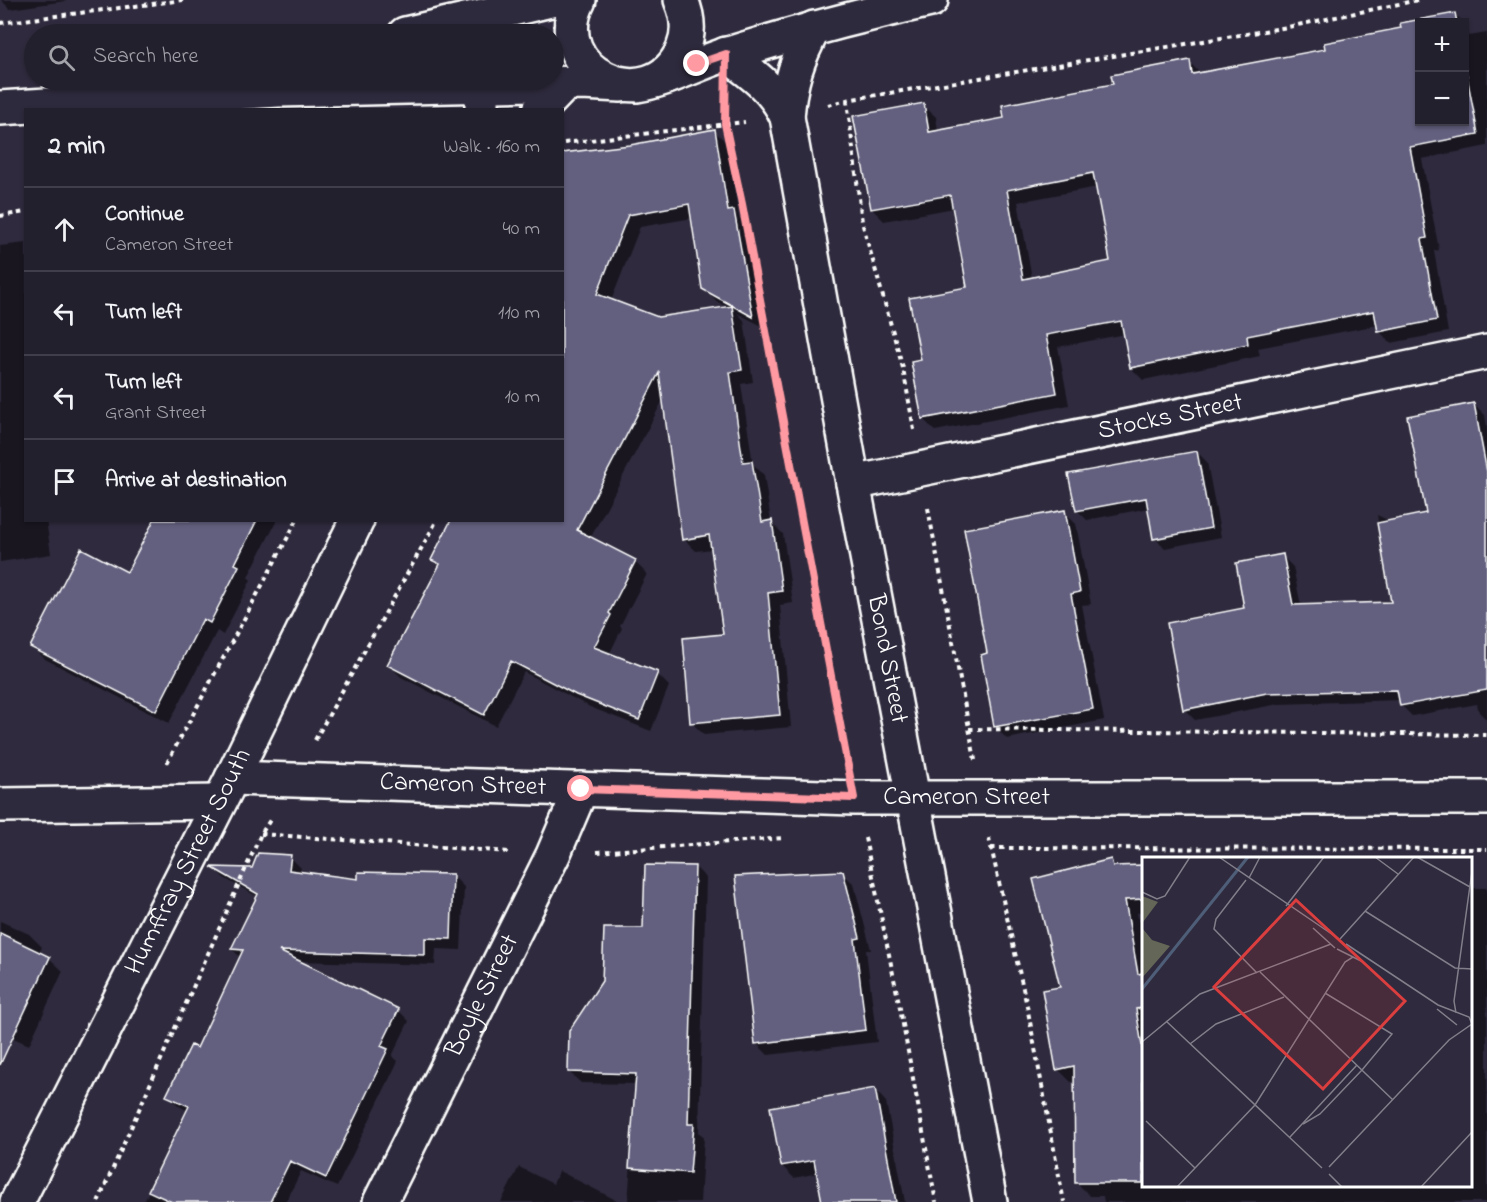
<!DOCTYPE html>
<html lang="en">
<head>
<meta charset="utf-8">
<style>
  :root { --surface:#23202e; --page:#2b2836; --text:#f1f3f6; --muted:#a3a3aa; --line:#403e4a }
  body { margin:0; font-family:"Indie Flower",sans-serif; background:var(--page); color:var(--text) }
  .controls { position:absolute; right:18px; top:18px; display:grid; overflow:hidden; border-radius:0px; box-shadow:0 2px 4px #0004 }
  .controls button { width:54px; height:54px; display:grid; place-items:center; padding:0; border:0; border-bottom:2px solid var(--line); background:var(--surface); color:var(--text); font:30px sans-serif }
  .stop { position:absolute; width:18px; height:18px; margin:-14px; border:4px solid #ff9aa2; border-radius:50%; background:#fff }
  .stop.end { background:#ff9aa2; border-color:#fff; box-shadow:0 2px 6px #0008 }
  .list { margin:0; padding:0; list-style:none }
  h2 { display:flex; justify-content:space-between; align-items:center; height:78px; margin:0; padding:0 24px; font-size:26px }
  h2 small { font-size:20px; font-weight:400; color:var(--muted) }
  .list li { display:grid; grid-template-columns:39px 1fr auto; gap:18px; align-items:center; box-sizing:border-box; height:84px; padding:0 24px; border-top:2px solid var(--line) }
  .list b { display:block; font-size:22px; white-space:nowrap }
  .list p { margin:0; font-size:20px; white-space:nowrap; color:var(--muted) }
  .list em { font-size:20px; font-style:normal; color:var(--muted) }
  .icon { flex:none; width:33px; height:33px; fill:none; stroke:currentColor; stroke-width:2; stroke-linecap:round; stroke-linejoin:round }
  .map { position:relative; flex:none; width:1487px; height:1202px; overflow:hidden }
  .search { position:absolute; background:var(--surface); box-shadow:0 2px 4px #0004; left:24px; top:24px; width:540px; height:66px; display:flex; align-items:center; gap:15px; box-sizing:border-box; padding:0 21px; border-radius:33px; color:var(--muted); font-size:22px }
  .panel { position:absolute; background:var(--surface); box-shadow:0 2px 4px #0004; left:24px; top:108px; width:540px; height:414px; border-radius:0px }
  .map>svg:first-child { display:block }
  .shadow { fill:#0007; fill-rule:evenodd }
  .building { fill:#63617f; stroke:#fff; stroke-width:1.5; fill-rule:evenodd }
  .lines { fill:none; stroke-linecap:round; stroke-linejoin:round }
  .minor-casing { stroke:#fff; stroke-width:38 }
  .secondary-casing { stroke:#fff; stroke-width:38 }
  .path { stroke:#fff; stroke-width:4; stroke-dasharray:4.5 4.5; stroke-linecap:butt }
  .minor { stroke:#2f2a3d; stroke-width:33 }
  .secondary { stroke:#2f2a3d; stroke-width:33 }
  .route { stroke:#ff9aa2; stroke-width:8 }
  .labels { text-anchor:middle; dominant-baseline:central; stroke-width:4.5; stroke-linejoin:round; paint-order:stroke }
  .street-label { font-size:26px; fill:#fff; stroke:#2f2a3d }
  .inset-river { fill:none; stroke:#4e5e78; stroke-width:3 }
  .inset-road { fill:none; stroke:#827f8b; stroke-width:1.5 }
  .view { fill:#da3e3e; fill-opacity:0.15; stroke:#da3e3e; stroke-width:3 }
  .inset-edge { fill:none; stroke:#fff; stroke-width:3 }
</style>
</head>
<body>
<div class="map">
<svg width="1487" height="1202" viewBox="0 0 1487 1202">
  <rect width="100%" height="100%" fill="#2f2a3d"/>
  <filter id="ink" filterUnits="userSpaceOnUse"><feTurbulence type="fractalNoise" baseFrequency=".0167" numOctaves="2"/><feDisplacementMap in="SourceGraphic" scale="12" xChannelSelector="R" yChannelSelector="G"/><feConvolveMatrix kernelMatrix="1 2 1 2 8 2 1 2 1" color-interpolation-filters="sRGB"/></filter>
  <g filter="url(#ink)">
    <!-- shadow -->
    <path class="shadow" d="M1,0H66V1L10,9Z
      M1455,14L1463,22H1420V122H1464V24L1467,26L1469,36L1487,33V146L1422,159L1439,250L1434,251L1448,332L1391,343L1379,331L1378,325L1258,348L1260,356L1143,380L1131,368L1125,334L1058,347L1069,405L935,431L923,419V362L968,288L954,208L884,221L872,209L923,105L936,117L938,131L1006,119L1189,62L1201,74L1327,50L1403,29L1402,24ZM1097,187L1112,262L1032,278L1018,202Z
      M714,131L727,143L739,217L746,224L764,327L737,313L744,320L753,382L741,384L753,464L764,475L771,522L783,534L793,603L780,605L791,727L704,735L692,723L725,635L712,549L696,551L684,539L664,398L590,539L635,562L647,574L620,626L622,628L609,655L657,674L669,686L651,731L590,707L524,672L496,726L401,677L389,665L440,567L433,559L562,520V360L630,146ZM693,218L703,288L716,301L729,308L658,319L611,301L640,227Z
      M26,243V520H46L51,554L0,562V246Z
      M1474,404L1485,415L1487,427V533Z
      M1197,452L1207,462L1221,537L1165,548L1155,538L1149,508L1087,520L1077,510Z
      M1064,512L1076,524L1091,604L1082,605L1104,720L1007,739L995,727L989,654Z
      M1377,515L1487,568V720L1479,712L1477,704L1412,716L1401,705V700L1279,704L1195,720L1184,709L1246,610L1282,556L1293,567L1301,606L1393,604Z
      M156,520H277L248,577L251,580L223,635L217,631L169,723L45,659L32,646L128,574Z
      M290,857L301,868L300,873L359,881L453,876L464,887L461,950L436,949L435,965L297,961L398,1010L409,1021L392,1056L398,1061L337,1187L301,1171L286,1202H144L188,1111L179,1106L168,1095L197,1050L241,958L232,949L258,897L224,878L215,869L253,870Z
      M1111,861L1117,867H1144V912L1137,913L1144,947V1186H1470V888H1487V1202H1104L1103,1196H1090L1077,1183L1075,1081L1071,1082L1058,1069L1062,988Z
      M695,867L706,878L699,1132L704,1137L700,1202H628L637,1084L581,1083L569,1072L645,930Z
      M842,873L854,884L871,950H866L877,1042L768,1055L756,1043Z
      M0,921L29,934L42,947L39,953L49,958L63,971L29,1045L0,1032Z
      M875,1090L886,1102L905,1202H823L818,1173L794,1178L782,1166Z
      M519,1167L553,1184L559,1171L620,1202H501Z"/>
    <!-- building -->
    <path class="building" d="M1455,13L1457,22H1419V122H1464V61L1478,134L1410,147L1427,238L1422,239L1437,320L1378,332L1374,311L1247,336L1248,344L1130,368L1121,321L1046,335L1057,393L922,419L911,362L921,360L909,298L967,287L950,195L871,209L853,116L924,103L929,132L1004,118L1002,105L1113,84L1111,75L1190,60L1192,74L1325,49L1324,43L1401,28L1400,23ZM1093,173L1110,261L1023,279L1007,190Z
      M715,129L728,211L734,210L753,317L702,289L689,204L628,215L597,294L658,317L732,306L742,370L730,372L743,462L752,461L762,522L772,520L782,591L768,593L780,715L690,723L683,638L723,634L709,535L682,540L659,373L577,530L636,560L609,613L611,615L594,647L658,672L639,720L576,695L511,661L484,715L387,665L440,564L431,560L451,520H562V153L630,145Z
      M1474,403L1487,472V690L1400,706L1397,690L1267,693L1183,710L1167,623L1244,608L1236,563L1283,554L1293,605L1391,602L1377,523L1426,513L1407,416Z
      M1197,451L1211,528L1153,539L1146,498L1076,511L1068,474Z
      M1065,510L1080,592L1071,594L1093,709L994,727L981,655L987,653L964,529Z
      M154,520H257L235,564L239,566L210,623L203,619L156,711L30,647L81,548L127,572Z
      M258,853L291,855L289,870L358,879V872L453,874L451,939L425,938V955L279,951L399,1009L381,1046L388,1049L326,1178L290,1161L270,1202H172L148,1191L189,1106L166,1096L191,1045L197,1048L243,950L231,949L258,894L211,867L252,868Z
      M1111,859L1113,866L1143,865V899L1125,900L1138,974L1143,973V1008L1136,1009L1143,1052V1183H1075L1074,1066L1056,1070L1042,990L1060,987L1033,879Z
      M645,865L695,866L688,1124H694L690,1173L629,1168L636,1074L568,1072L569,1031L602,981L604,928H643Z
      M843,871L860,938L855,939L866,1030L755,1044L735,876Z
      M0,933L50,957L0,1065Z
      M875,1088L896,1202H822L814,1160L781,1166L770,1107Z"/>
    <g class="lines">
      <!-- minor casing -->
      <g class="minor-casing">
        <g id="minor">
          <path id="s1" d="M726,54C749,71 775,89 787,117L853,483L990,1202"/>
          <path d="M482,110V85"/>
          <path d="M540,110L565,84"/>
          <path d="M787,117C790,81 797,59 814,28"/>
          <path id="s2" d="M853,483L1487,352"/>
          <path id="s3" d="M232,778L854,798H1487"/>
          <path d="M0,805L219,802"/>
          <path id="s4" d="M17,1202L232,778L357,520"/>
          <path id="s5" d="M380,1202L553,855L581,789"/>
        </g>
      </g>
      <!-- secondary casing -->
      <g class="secondary-casing">
        <path id="secondary" d="M579,0C542,71 652,122 683,49C690,32 688,16 681,0
          M405,34L551,0
          M637,85C669,80 697,63 728,54C795,33 862,15 931,0
          M0,108L278,90L582,83L621,85"/>
      </g>
      <!-- path -->
      <path class="path" d="M0,23L183,0
        M847,100L862,222L903,368L914,430
        M725,104V124L742,204L847,759
        M828,105L847,100L1288,27L1418,0
        M564,143L745,122
        M0,216L26,212
        M928,508L975,760
        M969,729L1487,735
        M315,740L437,520
        M167,763L297,520
        M261,834L509,852
        M865,838L899,1003L936,1202
        M989,838L1027,1006L1064,1202
        M991,848L1487,849
        M597,852L784,838
        M98,1202L261,834L270,820"/>
      <!-- minor -->
      <use href="#minor" class="minor"/>
      <!-- secondary -->
      <use href="#secondary" class="secondary"/>
    </g>
  </g>
  <g class="lines" filter="url(#ink)">
    <!-- route -->
    <path class="route" d="M581,789L854,798L742,204L725,124L726,54L697,64"/>
  </g>
  <g class="labels">
    <!-- street labels -->
    <g class="street-label">
      <text stroke="none"><textPath href="#s2" startOffset="324">Stocks Street</textPath></text>
      <text stroke="none"><textPath href="#s1" startOffset="640">Bond Street</textPath></text>
      <text stroke="none"><textPath href="#s3" startOffset="231">Cameron Street</textPath></text>
      <text stroke="none"><textPath href="#s3" startOffset="735">Cameron Street</textPath></text>
      <text stroke="none"><textPath href="#s4" startOffset="381">Humffray Street South</textPath></text>
      <text stroke="none"><textPath href="#s5" startOffset="230">Boyle Street</textPath></text>
    </g>
  </g>
  <!-- overview -->
  <g transform="translate(1142 857)">
    <rect width="330" height="330" fill="#2f2a3d"/>
    <path d="M0,39L16,45L1,65V72L10,83L28,89L0,121Z" fill="#646657"/>
    <path class="inset-river" d="M0,132L106,0"/>
    <path class="inset-road" d="M77,0L197,82M233,0L256,17M275,0L328,30M107,21L118,0M104,23L74,62L72,72L115,116M0,35L15,42L23,39L48,0M144,49L182,0M223,54L313,111L330,112M171,71L193,91M198,82L272,0M195,92L219,104M118,115L251,243M183,136L250,177L220,213M295,152L315,168M314,156L312,144L330,14M24,164L180,311M0,185L58,137L189,87M48,187L74,167L142,140M4,264L53,311M161,267L178,257L220,213M148,280L215,208M187,310L307,183L330,167L327,160L296,148L204,87M187,317L200,330M35,330L113,248L203,105L211,100M279,330L330,275"/>
    <path class="view" d="M154,43L263,144L181,232L72,130Z"/>
    <rect width="330" height="330" class="inset-edge"/>
  </g>
</svg>
<div class="controls">
<button>+</button>
<button>−</button>
</div>
<div class="stop" style="left:581px;top:789px"></div>
<div class="stop end" style="left:697px;top:64px"></div>
<div class="search"><svg class="icon" aria-label="search" viewBox="0 0 24 24"><circle cx="10" cy="10" r="6"/><path d="M15 15l6 6"/></svg>Search here</div>
<section class="panel">
<h2>2 min<small>Walk · 160 m</small></h2>
<ul class="list">
<li><svg class="icon" aria-label="ahead" viewBox="0 0 24 24"><path d="M12 20V5M6 11l6-6 6 6"/></svg><div><b>Continue</b><p>Cameron Street</p></div><em>40 m</em></li>
<li><svg class="icon" aria-label="left" viewBox="0 0 24 24"><path d="M17 20v-9H6M10 6l-5 5 5 5"/></svg><div><b>Turn left</b></div><em>110 m</em></li>
<li><svg class="icon" aria-label="left" viewBox="0 0 24 24"><path d="M17 20v-9H6M10 6l-5 5 5 5"/></svg><div><b>Turn left</b><p>Grant Street</p></div><em>10 m</em></li>
<li><svg class="icon" aria-label="arrive" viewBox="0 0 24 24"><path d="M6 21V4h12l-3 4 3 4H6"/></svg><div><b>Arrive at destination</b></div></li>
</ul>
</section>
</div>
</body>
</html>
